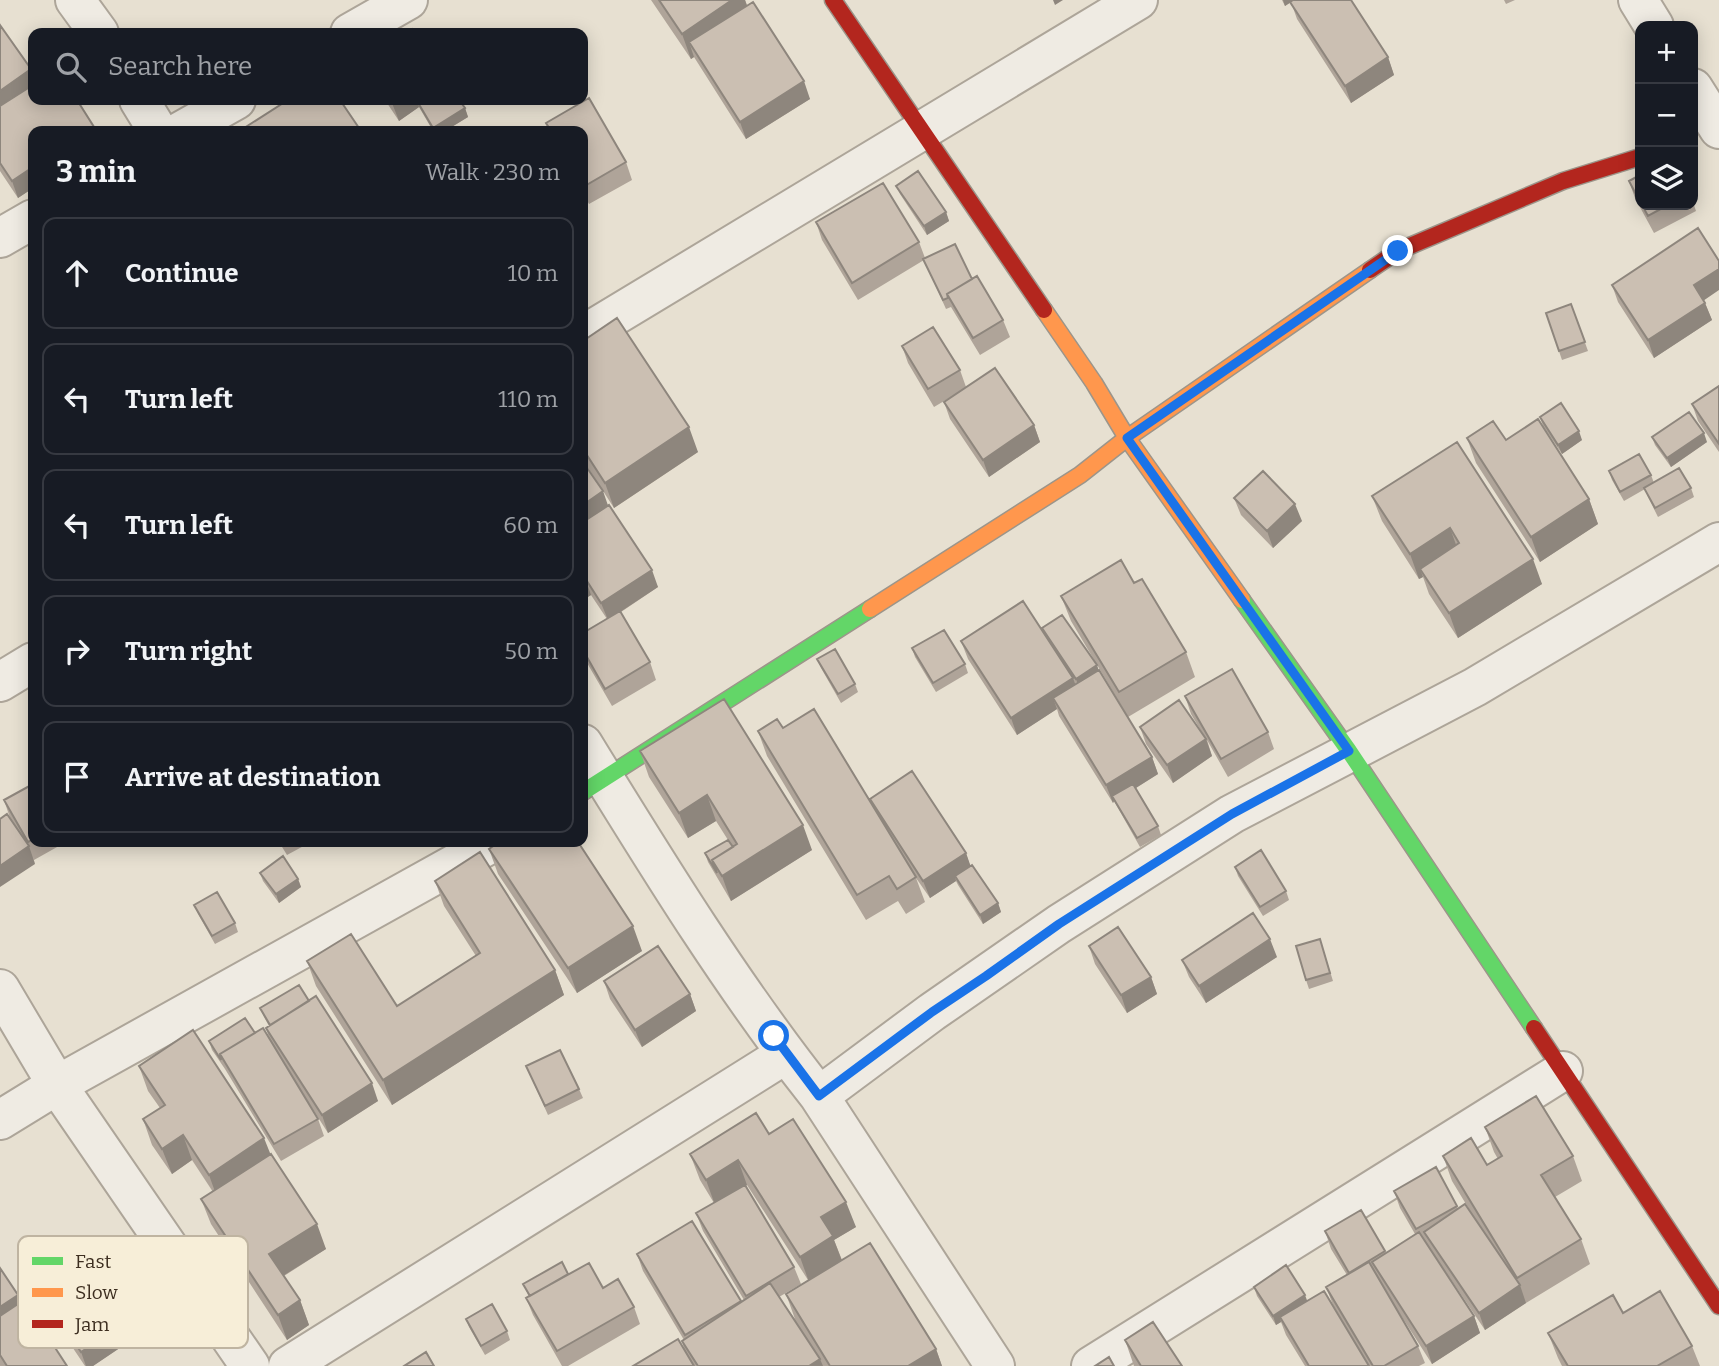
<!DOCTYPE html>
<html lang="en">
<head>
<meta charset="utf-8">
<style>
  :root { --surface:#171b24; --page:#20242c; --text:#f1f3f6; --muted:#9ea1a6; --line:#363941 }
  body { margin:0; font-family:Bitter,serif; background:var(--page); color:var(--text) }
  .controls { position:absolute; right:21px; top:21px; display:grid; overflow:hidden; border-radius:14px; box-shadow:0 4px 18px #0003 }
  .controls button { width:63px; height:63px; display:grid; place-items:center; padding:0; border:0; border-bottom:2px solid var(--line); background:var(--surface); color:var(--text); font:35px sans-serif }
  .stop { position:absolute; width:21px; height:21px; margin:-16px; border:5px solid #1a73e8; border-radius:50%; background:#fff }
  .stop.end { background:#1a73e8; border-color:#fff; box-shadow:0 2px 7px #0008 }
  .list { margin:0; padding:0; list-style:none }
  h2 { display:flex; justify-content:space-between; align-items:center; height:91px; margin:0; padding:0 28px; font-size:30px }
  h2 small { font-size:23px; font-weight:400; color:var(--muted) }
  .list li { display:grid; grid-template-columns:46px 1fr auto; gap:21px; align-items:center; box-sizing:border-box; height:112px; margin:0 14px 14px; padding:0 14px; border:2px solid var(--line); border-radius:14px }
  .list b { display:block; font-size:26px; white-space:nowrap }
  .list em { font-size:23px; font-style:normal; color:var(--muted) }
  .icon { flex:none; width:38px; height:38px; fill:none; stroke:currentColor; stroke-width:2; stroke-linecap:round; stroke-linejoin:round }
  .map { position:relative; flex:none; width:1719px; height:1366px; overflow:hidden }
  .search { position:absolute; background:var(--surface); box-shadow:0 4px 18px #0003; left:28px; top:28px; width:560px; height:77px; display:flex; align-items:center; gap:18px; box-sizing:border-box; padding:0 24px; border-radius:14px; color:var(--muted); font-size:26px }
  .panel { position:absolute; background:var(--surface); box-shadow:0 4px 18px #0003; left:28px; top:126px; width:560px; height:721px; border-radius:14px }
  .map>svg:first-child { display:block }
  .lines { fill:none; stroke-linecap:round; stroke-linejoin:round }
  .street-casing { stroke:#ada599; stroke-width:42 }
  .fast-casing { stroke:#9c958a; stroke-width:19 }
  .slow-casing { stroke:#9c958a; stroke-width:19 }
  .jam-casing { stroke:#9c958a; stroke-width:19 }
  .street { stroke:#efebe3; stroke-width:38 }
  .fast { stroke:#63d668; stroke-width:16 }
  .slow { stroke:#ff974d; stroke-width:16 }
  .jam { stroke:#b3261e; stroke-width:16 }
  .wall { fill:#afa499; fill-rule:evenodd }
  .shaded-wall { fill:#8e867d }
  .building { fill:#cbbfb2; stroke:#8e867d; stroke-width:2 }
  .route { stroke:#1a73e8; stroke-width:9 }
  .key { fill:#f7eed8; stroke:#bfb4a1; stroke-width:2 }
  .key-label { font-size:19px; fill:#3d2e20 }
</style>
</head>
<body>
<div class="map">
<svg width="1719" height="1366" viewBox="0 0 1719 1366">
  <rect width="100%" height="100%" fill="#e7e0d1"/>
  <g class="lines">
    <!-- street casing -->
    <g class="street-casing">
      <path id="street" d="M75,0L99,33
        M1638,0L1654,26
        M350,33L408,0
        M1693,88L1719,129
        M139,100L158,131
        M181,131L236,100
        M0,238L33,219
        M583,335L1138,0
        M0,682L33,662
        M583,744C657,864 731,985 819,1096L995,1366
        M0,989L57,1085L250,1366
        M819,1096L932,1012L1059,924L1232,814L1475,687L1719,542
        M0,1120L57,1085L494,842
        M288,1366L786,1054
        M1091,1366L1563,1071"/>
    </g>
    <!-- fast casing -->
    <g class="fast-casing">
      <path id="fast" d="M1242,600L1349,751L1534,1028
        M583,792L870,609"/>
    </g>
    <!-- slow casing -->
    <g class="slow-casing">
      <path id="slow" d="M1044,310L1094,383L1127,438L1242,600
        M870,609L1080,475L1127,438L1370,270"/>
    </g>
    <!-- jam casing -->
    <g class="jam-casing">
      <path id="jam" d="M833,0L1044,310
        M1370,270L1398,251L1563,181L1640,157
        M1534,1028L1719,1306"/>
    </g>
    <!-- street -->
    <use href="#street" class="street"/>
    <!-- fast -->
    <use href="#fast" class="fast"/>
    <!-- slow -->
    <use href="#slow" class="slow"/>
    <!-- jam -->
    <use href="#jam" class="jam"/>
  </g>
  <!-- wall -->
  <path class="wall" d="M651,0H745L747,5L810,99L746,139L694,57L691,59Z
    M1282,0H1351L1388,57L1394,75L1351,103L1297,19L1291,2L1285,6Z
    M1504,0H1515L1506,4Z
    M0,25L33,100V188L18,198L0,171Z
    M589,98L626,162L632,180L589,204L583,193V131H550L546,123Z
    M385,100H459L465,108L468,117L445,131H433L419,107L399,121Z
    M1640,175V205H1693V202L1696,211L1654,233L1635,198L1629,181Z
    M896,186L946,212L949,221L927,235L900,194Z
    M816,222L919,242L925,258L972,279L1003,320L1010,337L980,355L951,307L946,309L924,260L858,300L822,240Z
    M1612,285L1705,303L1712,320L1654,358L1618,302Z
    M1571,304L1588,351L1562,360L1546,313Z
    M583,341L698,452L614,508L583,460Z
    M902,346L960,370L966,387L1034,425L1040,442L989,477L950,419L944,402L961,391L934,407L908,363Z
    M1719,386V452L1698,421L1692,404Z
    M1540,417L1582,440L1562,454L1543,426Z
    M1652,437L1707,442L1671,467L1655,445Z
    M1467,438L1506,440L1589,499L1598,524L1540,562L1476,463Z
    M1457,442L1542,584L1458,638L1429,594L1423,577L1419,579L1382,521L1372,496Z
    M583,462L608,506L658,587L621,612L650,662L656,680L612,706L583,656V633L607,619L591,595L583,600Z
    M1609,471L1651,475L1654,483L1691,488L1694,497L1658,517L1648,497L1645,489L1624,501L1612,480Z
    M1234,498L1302,521L1273,548L1241,515Z
    M1134,583L1186,652L1195,677L1128,717L1071,621L1061,596Z
    M1043,632L1099,670L1152,757L1158,774L1136,788L1158,826L1161,835L1140,847L1114,801L1113,803L1059,716L1057,709L1017,735L968,659L961,641Z
    M912,648L965,664L968,673L936,692L915,657Z
    M817,659L855,684L858,692L841,703L821,668Z
    M1185,696L1268,732L1274,749L1228,777L1207,740L1212,756L1173,783L1146,744L1140,727L1204,736L1191,714Z
    M783,728L872,804L870,799L966,853L970,866L998,903L1001,912L983,924L958,885L956,881L930,898L916,878L925,902L906,914L898,901L866,920L767,756L758,731Z
    M640,751L812,850L731,901L708,862L705,853L728,840L716,821L688,838L649,777Z
    M33,784V842H66L34,860L33,857L35,864L10,818L4,800Z
    M279,842H311L287,855Z
    M489,849L642,951L577,993L498,874Z
    M1235,867L1286,891L1289,900L1263,916L1238,876Z
    M260,873L298,879L301,887L279,903L263,881Z
    M435,881L555,970L564,995L392,1105L316,986L307,961L397,1006L476,956L444,906Z
    M194,905L235,923L238,932L215,944L198,914Z
    M1320,939L1333,981L1309,989L1306,980Z
    M1089,946L1151,977L1157,994L1127,1013L1095,964Z
    M1277,957L1206,1003L1189,977L1182,960Z
    M604,981L690,994L696,1011L642,1047L610,999Z
    M309,1001L378,1101L328,1133L298,1086L318,1119L324,1136L281,1161L225,1069L212,1050L209,1041L256,1033L269,1038L266,1028L269,1026L264,1017L260,1008Z
    M139,1066L270,1154L326,1249L284,1276L300,1300L309,1325L287,1340L211,1224L201,1199L213,1192L192,1160L172,1174L152,1145L143,1119L160,1108L148,1091Z
    M526,1066L579,1089L583,1098L548,1115Z
    M1485,1127L1573,1156L1582,1181L1555,1197L1581,1239L1590,1264L1526,1303L1485,1330L1435,1256L1474,1316L1480,1333L1432,1364L1391,1300L1418,1346L1425,1363L1419,1366H1369L1333,1305L1326,1287L1347,1275L1331,1249L1325,1231L1385,1251L1386,1253L1415,1234L1400,1208L1394,1191L1457,1206L1458,1209L1472,1214L1452,1181L1443,1156L1487,1165L1498,1159L1494,1152Z
    M769,1134L856,1227L834,1240L842,1260L936,1349L942,1366H823L822,1364L823,1366H633L684,1349L682,1341L684,1340L643,1271L637,1254L692,1221L741,1302L744,1300L703,1231L696,1213L714,1203L700,1180L690,1154ZM747,1185L808,1280L786,1294L795,1319L779,1297L801,1284L794,1267L745,1186Z
    M0,1268L18,1295L21,1302L67,1366H0Z
    M568,1274L603,1288L634,1307L640,1324L568,1366H562L533,1315L526,1298L529,1297L523,1284Z
    M1254,1287L1308,1301L1369,1366H1305L1286,1335L1281,1322L1276,1325L1257,1296Z
    M40,1291L130,1320L136,1337L93,1366H85L46,1308Z
    M1623,1313L1692,1346L1700,1366H1562L1558,1358L1548,1333Z
    M466,1319L507,1331L510,1340L485,1355L469,1327Z
    M1125,1340L1182,1366H1134Z"/>
  <!-- shaded-wall -->
  <path class="shaded-wall" d="M732,0H745L751,18L689,42L694,57L691,59L682,34Z
    M1053,0H1063L1055,5Z
    M1283,0H1294L1285,6Z
    M1388,57L1394,75L1351,103L1345,86Z
    M31,69L33,75V90L0,113V91Z
    M804,81L810,99L746,139L740,122Z
    M398,100H431L417,101L419,107L399,121L392,103Z
    M465,108L468,117L445,131H435L433,128Z
    M33,167V188L18,198L12,181Z
    M946,212L949,221L927,235L924,226Z
    M1719,269V290L1700,303L1694,285Z
    M1705,303L1712,320L1654,358L1648,340Z
    M1034,425L1040,442L989,477L983,460Z
    M689,427L698,452L614,508L605,483Z
    M1579,431L1582,440L1562,454L1558,445Z
    M1704,433L1707,442L1671,467L1667,458Z
    M603,491L612,517L583,536V505Z
    M1589,499L1598,524L1540,562L1531,537Z
    M1295,504L1302,521L1273,548L1267,531Z
    M1450,528L1459,553L1420,569L1423,577L1419,579L1410,554Z
    M1533,559L1542,584L1458,638L1449,613Z
    M652,570L658,587L608,620L601,603Z
    M585,578L591,595L583,600V579Z
    M1097,665L1100,674L1079,688L1076,679Z
    M1073,678L1079,695L1053,698L1057,709L1017,735L1011,718Z
    M1206,739L1212,756L1173,783L1167,765Z
    M1152,757L1158,774L1115,801L1112,796L1114,801L1113,803L1106,785Z
    M707,795L716,821L688,838L679,813Z
    M803,825L812,850L731,901L722,876Z
    M29,846L35,864L0,887V866Z
    M966,853L972,870L955,876L956,881L930,898L923,881Z
    M298,879L301,887L279,903L276,894Z
    M998,903L1001,912L983,924L980,915Z
    M633,926L642,951L577,993L568,968Z
    M1270,939L1277,957L1206,1003L1199,986Z
    M555,970L564,995L392,1105L383,1080Z
    M1151,977L1157,994L1127,1013L1121,995Z
    M690,994L696,1011L642,1047L635,1030Z
    M372,1083L378,1101L328,1133L322,1115Z
    M183,1135L192,1160L172,1174L162,1149Z
    M264,1138L274,1163L218,1200L209,1175Z
    M738,1160L747,1185L715,1205L706,1180Z
    M846,1202L856,1227L834,1240L842,1261L809,1282L800,1257L821,1217Z
    M317,1224L326,1249L278,1279L269,1254Z
    M1520,1285L1526,1303L1485,1330L1479,1313Z
    M18,1295L24,1312L0,1328V1307Z
    M1305,1295L1308,1303L1280,1317L1281,1322L1276,1325L1273,1316Z
    M300,1300L309,1325L287,1340L278,1315Z
    M1474,1316L1480,1333L1432,1364L1426,1346Z
    M130,1320L136,1337L93,1366H86L81,1352Z
    M936,1349L942,1366H908Z
    M820,1359L823,1366H809Z"/>
  <!-- building -->
  <path class="building" d="M659,0H732L682,34Z
    M1293,0H1351L1388,57L1345,86L1290,2Z
    M753,2L804,81L740,122L689,42Z
    M0,25L31,69L0,91Z
    M412,29L415,33H406Z
    M33,85V100H77L94,127L87,131H33V167L12,181L0,163V106Z
    M589,98L626,162L583,187V131H551L546,123Z
    M288,100H340L361,131H241V130Z
    M418,100H459L465,108L433,128L417,101Z
    M918,171L946,212L924,226L896,186Z
    M1640,175V202L1629,181Z
    M883,183L919,242L852,283L816,222Z
    M1642,205H1668L1648,216Z
    M1698,228L1719,261V269L1694,285L1705,303L1648,340L1612,285Z
    M955,244L972,279L947,294L948,298L943,300L923,259Z
    M977,276L1003,320L973,338L947,294Z
    M1571,304L1585,342L1559,351L1546,313Z
    M617,318L689,427L605,483L583,449V341Z
    M933,327L960,370L928,389L902,346Z
    M995,368L1034,425L983,460L944,402Z
    M1719,386V444L1692,404Z
    M1561,403L1579,431L1558,445L1540,417Z
    M1689,412L1704,433L1667,458L1652,437Z
    M1538,419L1589,499L1531,537L1467,438L1493,421L1506,440Z
    M1457,442L1533,559L1449,613L1420,569L1459,543L1450,528L1410,554L1372,496Z
    M1639,454L1651,475L1620,492L1609,471Z
    M583,462L603,491L583,505Z
    M1679,468L1691,488L1655,508L1644,488Z
    M1263,471L1295,504L1267,531L1234,498Z
    M609,505L652,570L601,603L585,578L583,579V522Z
    M1121,560L1134,583L1142,579L1186,652L1119,692L1061,596Z
    M1023,601L1073,678L1011,718L961,641Z
    M620,611L650,662L605,689L583,650V633Z
    M1062,615L1097,665L1076,679L1042,628Z
    M944,630L965,664L933,683L912,648Z
    M835,649L855,684L838,694L817,659Z
    M1232,669L1268,732L1221,759L1185,696Z
    M1099,670L1152,757L1106,785L1053,698Z
    M724,699L803,825L722,876L712,860L737,844L707,795L679,813L640,751Z
    M1179,700L1206,739L1167,765L1140,727Z
    M814,709L916,877L897,889L889,876L857,895L758,731L777,719L783,728Z
    M912,771L966,853L923,881L870,799Z
    M33,784V839L28,842L4,800Z
    M1133,784L1158,826L1137,838L1112,796Z
    M7,814L29,846L0,866V819Z
    M728,840L733,847L712,860L717,873L705,853Z
    M499,842H578L633,926L568,968L489,849Z
    M1261,850L1286,891L1260,907L1235,867Z
    M480,852L555,970L383,1080L307,961L351,934L397,1006L480,953L435,881Z
    M283,856L298,879L276,894L260,873Z
    M972,865L998,903L980,915L955,876Z
    M217,892L235,923L212,936L194,905Z
    M1253,913L1270,939L1199,986L1182,960Z
    M1118,927L1151,977L1121,995L1089,946Z
    M1320,939L1330,973L1306,980L1296,946Z
    M658,946L690,994L635,1030L604,981Z
    M299,985L309,1001L270,1025L260,1008Z
    M316,996L372,1083L322,1115L266,1028Z
    M245,1018L255,1033L220,1054L221,1060L209,1041Z
    M263,1028L318,1119L274,1144L220,1054Z
    M193,1030L264,1138L209,1175L183,1135L162,1149L143,1119L165,1105L139,1066Z
    M560,1050L579,1089L545,1106L526,1066Z
    M1536,1096L1573,1156L1541,1175L1581,1239L1517,1278L1443,1156L1471,1138L1487,1165L1502,1156L1485,1127Z
    M756,1113L769,1134L793,1119L846,1202L821,1217L833,1236L800,1257L738,1160L706,1180L690,1154Z
    M271,1154L317,1224L269,1254L300,1300L278,1315L201,1199Z
    M1436,1167L1457,1206L1416,1229L1394,1191Z
    M745,1185L794,1267L746,1296L696,1213Z
    M1465,1204L1520,1285L1479,1313L1424,1232Z
    M1361,1210L1385,1251L1349,1273L1325,1231Z
    M692,1221L741,1301L685,1335L637,1254Z
    M1419,1232L1474,1316L1426,1346L1372,1262Z
    M870,1243L936,1349L908,1366H830L786,1294Z
    M90,1258L130,1320L81,1352L40,1291Z
    M562,1262L568,1274L530,1296L523,1284Z
    M1369,1262L1418,1346L1384,1366H1373L1326,1287Z
    M589,1263L603,1288L618,1279L634,1307L557,1351L526,1298Z
    M1286,1265L1305,1295L1273,1316L1254,1287Z
    M0,1268L18,1295L0,1307Z
    M770,1283L820,1359L809,1366H698L682,1341Z
    M1324,1291L1369,1366H1309L1280,1317Z
    M1660,1291L1692,1346L1657,1366H1568L1548,1333L1613,1295L1623,1313Z
    M24,1300L67,1366H7L0,1355V1316Z
    M492,1304L507,1331L481,1346L466,1319Z
    M1153,1322L1182,1366H1141L1125,1340Z
    M678,1339L694,1366H633Z
    M426,1352L434,1366H404Z
    M1109,1357L1114,1366H1095Z"/>
  <g class="lines">
    <!-- route -->
    <path class="route" d="M774,1036L819,1096L932,1012L986,976L1059,924L1232,814L1349,751L1127,438L1398,251"/>
  </g>
  <!-- legend -->
  <rect x="18" y="1236" width="230" height="112" rx="10" class="key"/>
  <rect x="32" y="1257" width="31" height="8" fill="#63d668"/>
  <rect x="32" y="1288" width="31" height="9" fill="#ff974d"/>
  <rect x="32" y="1320" width="31" height="8" fill="#b3261e"/>
  <g class="key-label">
    <text x="75" y="1268">Fast</text>
    <text x="75" y="1299">Slow</text>
    <text x="75" y="1331">Jam</text>
  </g>
</svg>
<div class="controls">
<button>+</button>
<button>−</button>
<button><svg class="icon" aria-label="layers" viewBox="0 0 24 24"><path d="M12 4l9 5-9 5-9-5zM3 14l9 5 9-5"/></svg></button>
</div>
<div class="stop" style="left:774px;top:1036px"></div>
<div class="stop end" style="left:1398px;top:251px"></div>
<div class="search"><svg class="icon" aria-label="search" viewBox="0 0 24 24"><circle cx="10" cy="10" r="6"/><path d="M15 15l6 6"/></svg>Search here</div>
<section class="panel">
<h2>3 min<small>Walk · 230 m</small></h2>
<ul class="list">
<li><svg class="icon" aria-label="ahead" viewBox="0 0 24 24"><path d="M12 20V5M6 11l6-6 6 6"/></svg><div><b>Continue</b></div><em>10 m</em></li>
<li><svg class="icon" aria-label="left" viewBox="0 0 24 24"><path d="M17 20v-9H6M10 6l-5 5 5 5"/></svg><div><b>Turn left</b></div><em>110 m</em></li>
<li><svg class="icon" aria-label="left" viewBox="0 0 24 24"><path d="M17 20v-9H6M10 6l-5 5 5 5"/></svg><div><b>Turn left</b></div><em>60 m</em></li>
<li><svg class="icon" aria-label="right" viewBox="0 0 24 24"><path d="M7 20v-9h11M14 6l5 5-5 5"/></svg><div><b>Turn right</b></div><em>50 m</em></li>
<li><svg class="icon" aria-label="arrive" viewBox="0 0 24 24"><path d="M6 21V4h12l-3 4 3 4H6"/></svg><div><b>Arrive at destination</b></div></li>
</ul>
</section>
</div>
</body>
</html>
